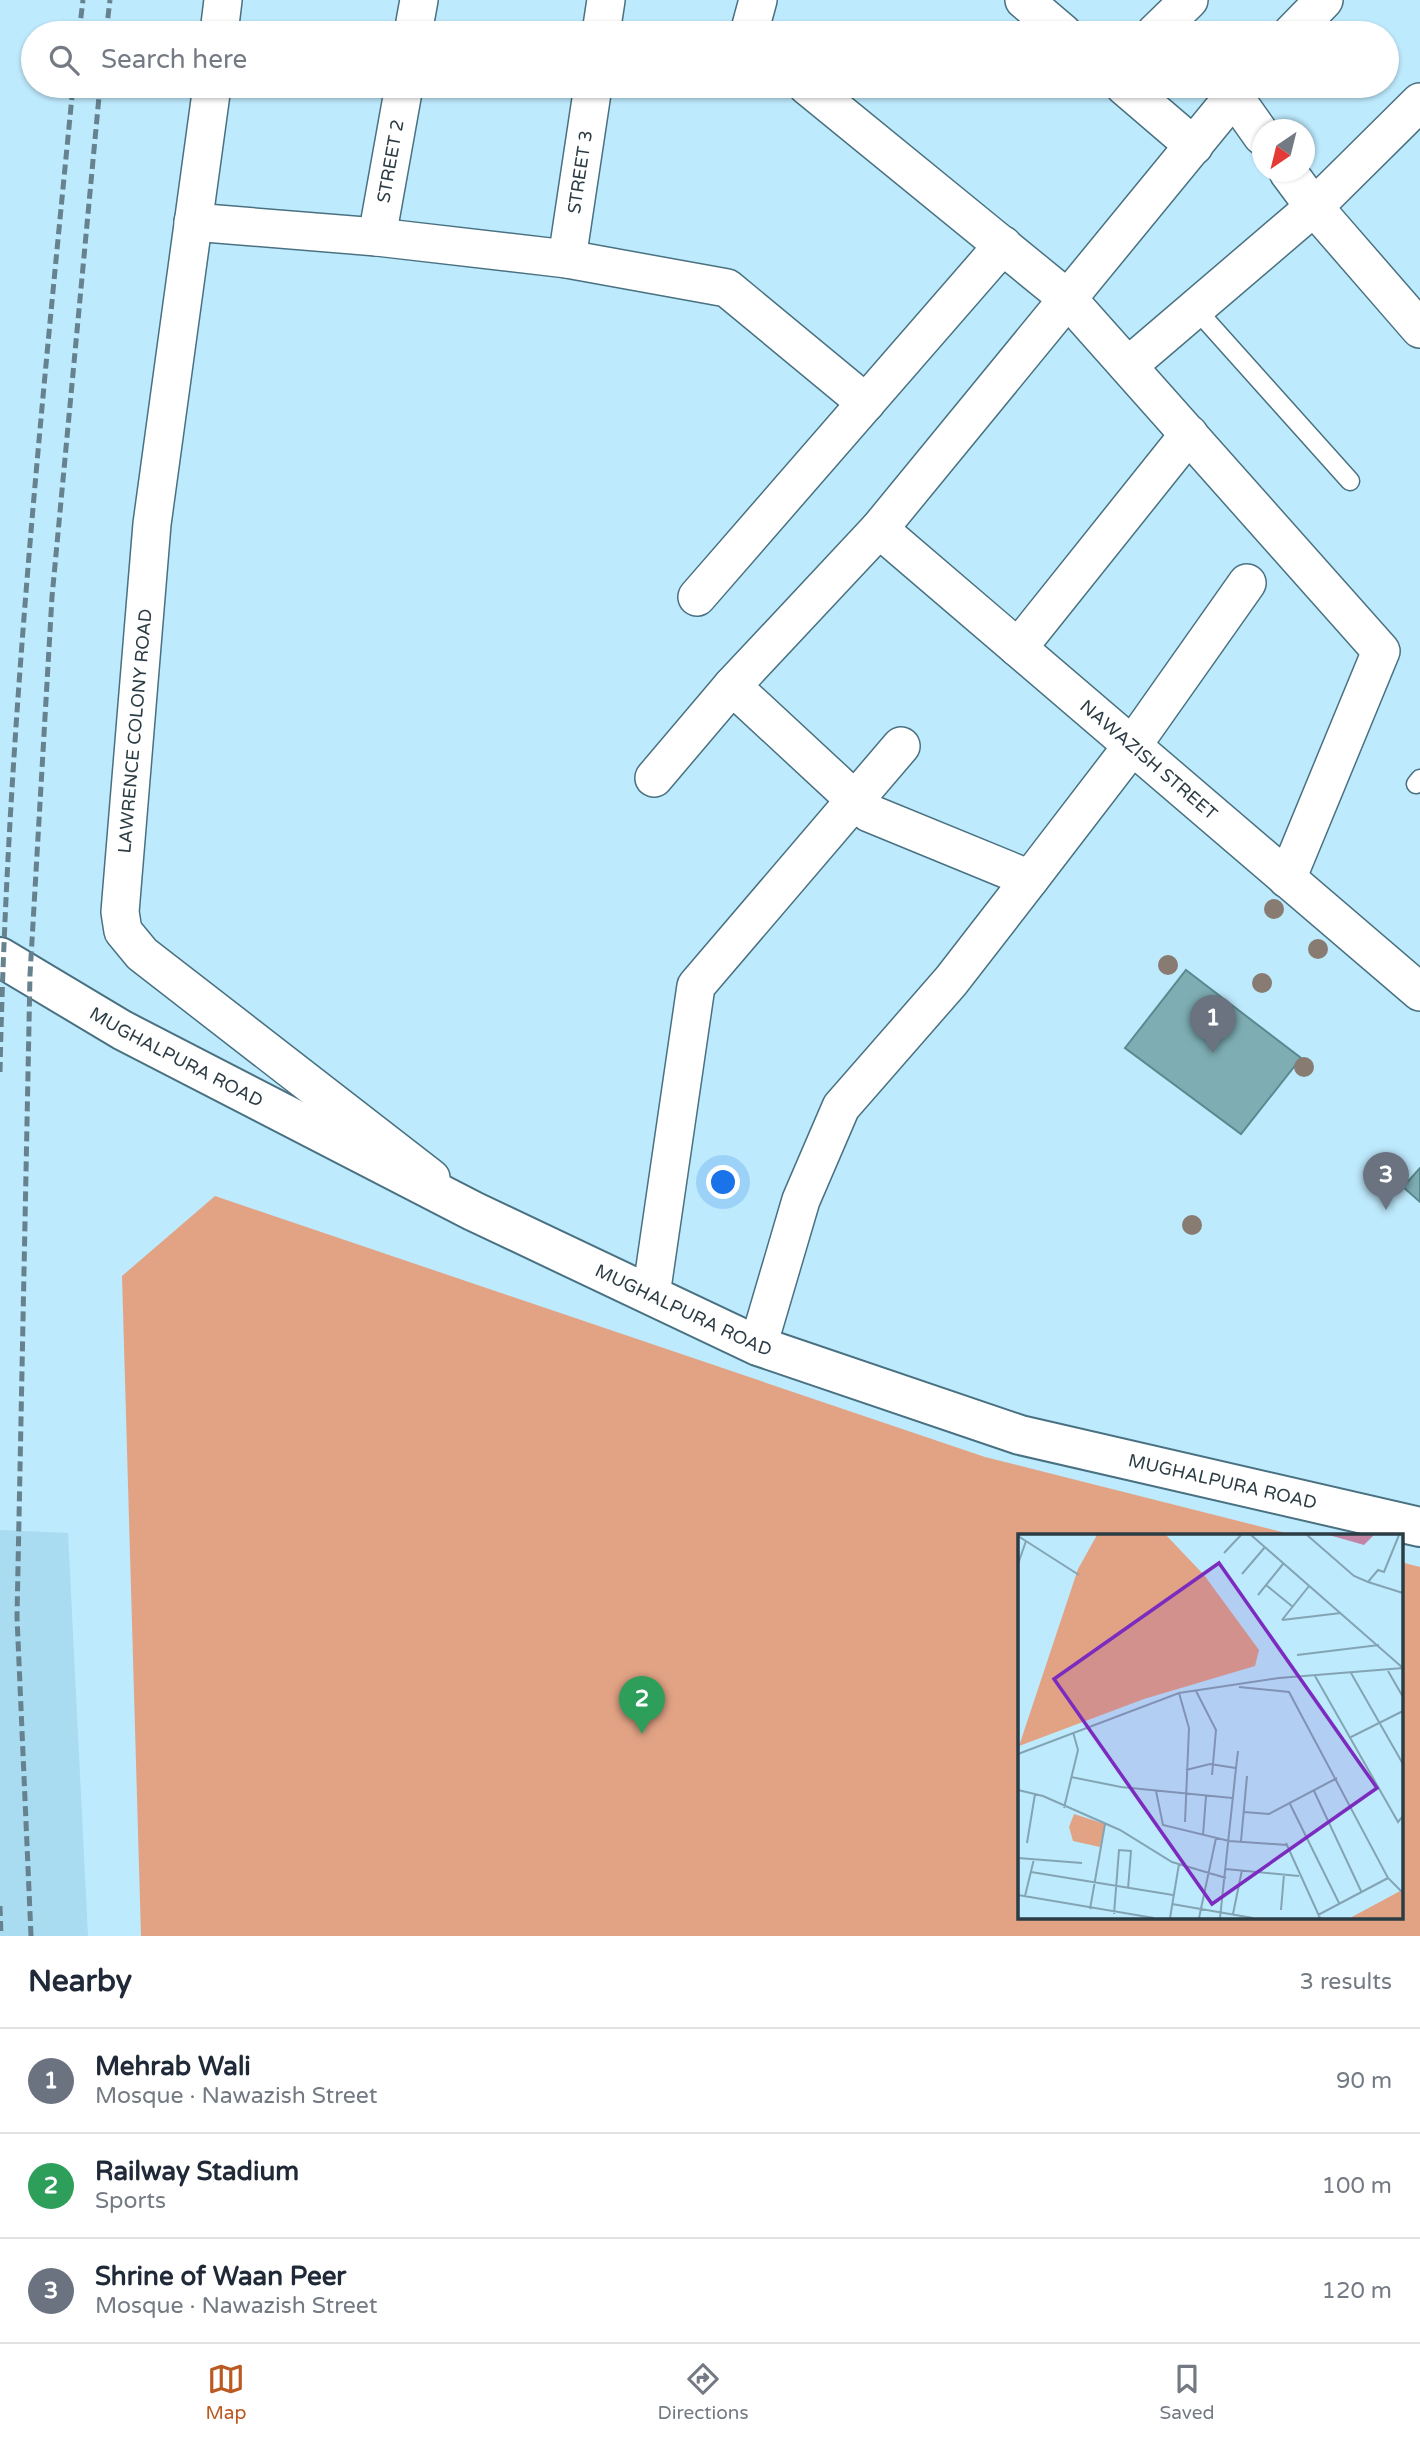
<!DOCTYPE html>
<html lang="en">
<head>
<meta charset="utf-8">
<style>
  :root { --surface:#fff; --page:#f6f6f7; --text:#1f2937; --muted:#747a83; --line:#e0e1e3; --accent:#bc5921 }
  body { margin:0; font-family:"Varela Round",sans-serif; background:var(--page); color:var(--text) }
  .compass { position:absolute; left:1252px; top:119px; width:63px; height:63px; border-radius:50%; background:var(--surface); box-shadow:0 2px 5px #0004; rotate:215deg }
  .you { position:absolute; left:724px; top:1183px; width:24px; height:24px; margin:-18px; border:5px solid #fff; border-radius:50%; background:#1a73e8; box-shadow:0 0 0 10px #1a73e833 }
  .badge { display:grid; place-items:center; width:46px; height:46px; border-radius:50%; background:var(--accent); color:#fff; font-size:23px; font-weight:700 }
  .pin { position:absolute; translate:-50% -58px; filter:drop-shadow(0 2px 4px #0008) }
  .pin::after { content:''; position:absolute; top:37px; width:24px; height:21px; background:inherit; clip-path:polygon(0 0,100% 0,50% 100%) }
  .list { margin:0; padding:0; list-style:none }
  h2 { display:flex; justify-content:space-between; align-items:center; height:91px; margin:0; padding:0 28px; font-size:30px }
  h2 small { font-size:23px; font-weight:400; color:var(--muted) }
  .list li { display:grid; grid-template-columns:46px 1fr auto; gap:21px; align-items:center; box-sizing:border-box; height:105px; padding:0 28px; border-top:2px solid var(--line) }
  .list b { display:block; font-size:26px; white-space:nowrap }
  .list p { margin:0; font-size:23px; white-space:nowrap; color:var(--muted) }
  .list em { font-size:23px; font-style:normal; color:var(--muted) }
  .icon { flex:none; width:38px; height:38px; fill:none; stroke:currentColor; stroke-width:2; stroke-linecap:round; stroke-linejoin:round }
  .map { position:relative; flex:none; width:1420px; height:1936px; overflow:hidden }
  .search { position:absolute; background:var(--surface); box-shadow:0 2px 5px #0004; left:21px; right:21px; top:21px; height:77px; display:flex; align-items:center; gap:18px; box-sizing:border-box; padding:0 24px; border-radius:38px; color:var(--muted); font-size:26px }
  .sheet { height:406px; background:var(--surface) }
  nav { display:flex; justify-content:space-around; align-items:center; box-sizing:border-box; height:98px; border-top:2px solid var(--line); background:var(--surface); font-size:19px; color:var(--muted) }
  nav a { display:grid; justify-items:center; gap:4px }
  nav .on { color:var(--accent) }
  .map>svg:first-child { display:block }
  .built { fill:#a9dbf1 }
  .green { fill:#e2a385 }
  .building { fill:#7eaeb4; stroke:#5a898f; stroke-width:2 }
  .lines { fill:none; stroke-linecap:round; stroke-linejoin:round }
  .service-casing { stroke:#497181; stroke-width:21 }
  .minor-casing { stroke:#497181; stroke-width:40 }
  .secondary-casing { stroke:#497181; stroke-width:42 }
  .service { stroke:#fff; stroke-width:18 }
  .minor { stroke:#fff; stroke-width:37 }
  .secondary { stroke:#fff; stroke-width:38 }
  .rail { stroke:#66828e; stroke-width:5; stroke-dasharray:10 5; stroke-linecap:butt }
  .tree { fill:#887c72 }
  .labels { text-anchor:middle; dominant-baseline:central; stroke-width:5; stroke-linejoin:round; paint-order:stroke }
  .street-label { font-size:18px; fill:#2b3c44; stroke:#fff }
  .inset-road { fill:none; stroke:#83a4b3; stroke-width:2 }
  .view { fill:#7b2cbf; fill-opacity:0.15; stroke:#7b2cbf; stroke-width:3.5 }
  .inset-edge { fill:none; stroke:#2b3c44; stroke-width:3.5 }
</style>
</head>
<body>
<div class="map">
<svg width="1420" height="1936" viewBox="0 0 1420 1936">
  <rect width="100%" height="100%" fill="#beeafd"/>
  <!-- built -->
  <path class="built" d="M0,1530L68,1533L88,1936H0Z"/>
  <!-- green -->
  <path class="green" d="M215,1196L985,1457L1294,1535H1019V1917H1401V1562L1420,1567V1936H141L122,1276Z"/>
  <!-- building -->
  <path class="building" d="M1186,970L1301,1058L1241,1134L1125,1048Z
    M1420,1168V1202L1403,1187Z"/>
  <g class="lines">
    <!-- service casing -->
    <g class="service-casing">
      <path id="service" d="M1195,308L1350,481
        M1416,784L1420,779"/>
    </g>
    <!-- minor casing -->
    <g class="minor-casing">
      <g id="minor">
        <path d="M1024,0L1063,33"/>
        <path d="M219,33L223,0"/>
        <path d="M413,33L419,0"/>
        <path d="M601,33L606,0"/>
        <path d="M749,33L758,0"/>
        <path d="M1155,33L1189,0"/>
        <path d="M1292,33L1324,0"/>
        <path d="M212,86L152,524L120,912L123,931L142,954L431,1178"/>
        <path d="M807,86L1068,299L1381,651L1287,879"/>
        <path d="M1124,86L1194,146"/>
        <path d="M1233,95L1262,136"/>
        <path d="M1288,172L1314,207L1420,329"/>
        <path d="M193,222L377,237L567,259L727,288L866,403"/>
        <path id="s1" d="M377,237L404,86"/>
        <path id="s2" d="M567,259L593,86"/>
        <path d="M1128,366L1314,207L1420,102"/>
        <path id="s3" d="M879,529L1420,992"/>
        <path d="M697,597L1003,245"/>
        <path d="M1018,648L1189,434"/>
        <path d="M732,686L879,529L1242,86"/>
        <path d="M654,778L732,686L869,813L1030,879"/>
        <path d="M651,1295L696,986L901,746"/>
        <path d="M758,1346L801,1200L841,1107L951,981L1030,879L1132,746L1247,583"/>
      </g>
    </g>
    <!-- secondary casing -->
    <g class="secondary-casing">
      <g id="secondary">
        <path id="s4" d="M0,957L122,1030L473,1211L758,1346L1020,1435L1420,1527"/>
      </g>
    </g>
    <!-- service -->
    <use href="#service" class="service"/>
    <!-- minor -->
    <use href="#minor" class="minor"/>
    <!-- secondary -->
    <use href="#secondary" class="secondary"/>
    <!-- rail -->
    <path class="rail" d="M79,33L83,0
      M106,33L110,0
      M0,1072C7,742 41,414 73,86
      M0,1906L1,1936
      M31,1936L17,1617L30,975L52,597L100,86"/>
  </g>
  <!-- trees -->
  <g class="tree">
    <circle cx="1274" cy="909" r="10"/>
    <circle cx="1318" cy="949" r="10"/>
    <circle cx="1168" cy="965" r="10"/>
    <circle cx="1262" cy="983" r="10"/>
    <circle cx="1304" cy="1067" r="10"/>
    <circle cx="1192" cy="1225" r="10"/>
  </g>
  <g class="labels">
    <!-- street labels -->
    <g class="street-label">
      <text stroke="none"><textPath href="#s1" startOffset="77">STREET 2</textPath></text>
      <text stroke="none"><textPath href="#s2" startOffset="88">STREET 3</textPath></text>
      <text transform="translate(135 731) rotate(-85)">LAWRENCE COLONY ROAD</text>
      <text stroke="none"><textPath href="#s3" startOffset="355">NAWAZISH STREET</textPath></text>
      <text stroke="none"><textPath href="#s4" startOffset="203">MUGHALPURA ROAD</textPath></text>
      <text stroke="none"><textPath href="#s4" startOffset="770">MUGHALPURA ROAD</textPath></text>
      <text stroke="none"><textPath href="#s4" startOffset="1337">MUGHALPURA ROAD</textPath></text>
    </g>
  </g>
  <!-- overview -->
  <g transform="translate(1018 1534)">
    <rect width="385" height="385" fill="#beeafd"/>
    <path d="M79,1H148L186,41L241,116L237,132L126,165L1,212L60,35ZM56,280L87,290L82,313L55,307L51,293ZM384,356L385,384H332Z" fill="#e2a385"/>
    <path d="M311,1H356L346,11Z" fill="#c385a6"/>
    <path class="inset-road" d="M233,1L385,134M289,1L336,42L350,48L360,36L366,38L381,1M0,2L61,41M206,19L223,1M0,30L8,7M224,40L247,13M350,48L385,59M248,51L275,73M240,61L265,30M264,86L323,79M264,86L291,52M279,121L361,111M370,137L385,163M333,139L385,230M297,142L380,288L385,282M221,153L271,158L370,344L385,359M178,157L198,196L194,241M161,159L171,194L167,288M331,204L385,177M0,220L161,159L261,144L385,134M168,236L192,230L218,234L220,217M53,243L103,253L214,264M0,256L25,262L102,296L154,328L208,344M138,257L145,291L211,307L269,311M296,257L343,357M272,270L321,369M46,274L60,216L55,198M226,278L251,280L319,244M185,301L188,262M223,307L229,242M9,309L17,260M268,309L302,384M0,324L64,329M208,335L281,342M13,338L155,361M0,361L136,384M7,362L16,325M154,370L235,384M72,375L87,290M263,376L266,340M96,380L101,316L113,317L110,355M215,380L224,336M300,381L370,344M152,384L161,330M181,384L198,304M202,384L218,234"/>
    <path class="view" d="M201,29L359,254L194,370L36,145Z"/>
    <rect width="385" height="385" class="inset-edge"/>
  </g>
</svg>
<svg class="compass" viewBox="-18 -18 36 36"><path d="M0-13l5 13h-10z" fill="#e53935"/><path d="M0 13l5-13h-10z" fill="#747a83"/></svg>
<div class="you"></div>
<div class="pin badge" style="left:1213px;top:1053px;background:#6b7280">1</div>
<div class="pin badge" style="left:642px;top:1734px;background:#2e9e5b">2</div>
<div class="pin badge" style="left:1386px;top:1210px;background:#6b7280">3</div>
<div class="search"><svg class="icon" aria-label="search" viewBox="0 0 24 24"><circle cx="10" cy="10" r="6"/><path d="M15 15l6 6"/></svg>Search here</div>
</div>
<section class="sheet">
<h2>Nearby<small>3 results</small></h2>
<ul class="list">
<li><span class="badge" style="background:#6b7280">1</span><div><b>Mehrab Wali</b><p>Mosque · Nawazish Street</p></div><em>90 m</em></li>
<li><span class="badge" style="background:#2e9e5b">2</span><div><b>Railway Stadium</b><p>Sports</p></div><em>100 m</em></li>
<li><span class="badge" style="background:#6b7280">3</span><div><b>Shrine of Waan Peer</b><p>Mosque · Nawazish Street</p></div><em>120 m</em></li>
</ul>
</section>
<nav>
<a class="on"><svg class="icon" aria-label="map" viewBox="0 0 24 24"><path d="M3 6l6-2 6 2 6-2v14l-6 2-6-2-6 2zM9 4v14M15 6v14"/></svg>Map</a>
<a><svg class="icon" aria-label="directions" viewBox="0 0 24 24"><path d="M12 3l9 9-9 9-9-9zM9 14v-3h6M13 9l2 2-2 2"/></svg>Directions</a>
<a><svg class="icon" aria-label="saved" viewBox="0 0 24 24"><path d="M7 4h10v16l-5-4-5 4z"/></svg>Saved</a>
</nav>
</body>
</html>
